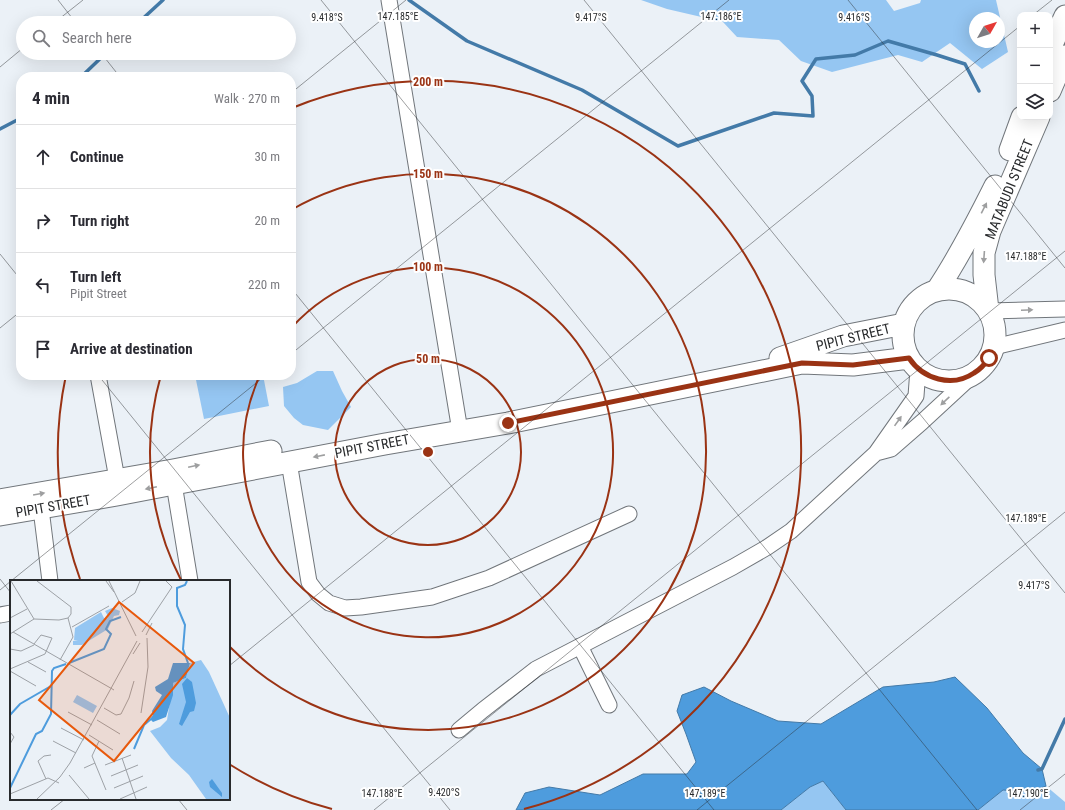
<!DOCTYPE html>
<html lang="en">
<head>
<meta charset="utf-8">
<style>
  :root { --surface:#fff; --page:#f2f2f3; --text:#2b2b33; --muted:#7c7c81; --line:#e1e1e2 }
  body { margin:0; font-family:"Roboto Condensed",sans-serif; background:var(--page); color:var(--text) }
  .controls { position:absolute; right:12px; top:12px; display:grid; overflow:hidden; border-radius:8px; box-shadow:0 4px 16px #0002 }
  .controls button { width:36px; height:36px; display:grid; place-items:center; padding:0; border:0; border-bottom:1px solid var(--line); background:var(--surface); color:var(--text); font:20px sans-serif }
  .compass { position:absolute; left:969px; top:12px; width:36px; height:36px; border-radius:50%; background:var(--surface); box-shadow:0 4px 16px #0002; rotate:51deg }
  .stop { position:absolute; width:12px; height:12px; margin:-9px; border:3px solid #9a3314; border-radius:50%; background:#fff }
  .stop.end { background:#9a3314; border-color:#fff; box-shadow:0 1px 4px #0008 }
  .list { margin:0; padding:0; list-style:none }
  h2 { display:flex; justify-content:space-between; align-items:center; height:52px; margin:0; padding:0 16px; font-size:17px }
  h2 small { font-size:13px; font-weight:400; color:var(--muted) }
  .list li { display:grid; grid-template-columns:26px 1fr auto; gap:12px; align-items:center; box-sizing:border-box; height:64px; padding:0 16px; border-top:1px solid var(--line) }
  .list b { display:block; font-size:15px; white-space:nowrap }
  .list p { margin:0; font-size:13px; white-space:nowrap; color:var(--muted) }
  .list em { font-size:13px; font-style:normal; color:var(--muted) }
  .icon { flex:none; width:22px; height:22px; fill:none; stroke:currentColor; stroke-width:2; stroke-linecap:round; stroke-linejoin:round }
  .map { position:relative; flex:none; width:1065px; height:810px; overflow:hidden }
  .search { position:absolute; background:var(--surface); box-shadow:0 4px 16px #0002; left:16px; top:16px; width:280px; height:44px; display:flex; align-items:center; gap:10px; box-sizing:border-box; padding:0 14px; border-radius:22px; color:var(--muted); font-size:15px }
  .panel { position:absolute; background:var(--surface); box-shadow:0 4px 16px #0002; left:16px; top:72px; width:280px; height:308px; border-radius:16px }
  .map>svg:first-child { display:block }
  .green { fill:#95c6f2; fill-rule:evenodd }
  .water { fill:#4e9cdd; stroke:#437aa8 }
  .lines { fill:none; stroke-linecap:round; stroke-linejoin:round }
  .stream { stroke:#437aa8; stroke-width:3.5 }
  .street-casing { stroke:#71767b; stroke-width:17 }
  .secondary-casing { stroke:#71767b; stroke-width:23 }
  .street { stroke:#fff; stroke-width:15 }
  .secondary { stroke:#fff; stroke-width:21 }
  .oneway { fill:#9e9fa0 }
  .route { stroke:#9a3314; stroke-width:5 }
  .ticks { fill:none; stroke:#282a2c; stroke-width:1; stroke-opacity:0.45 }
  .ring { fill:none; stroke:#9a3314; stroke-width:2 }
  .labels { text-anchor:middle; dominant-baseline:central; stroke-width:4; stroke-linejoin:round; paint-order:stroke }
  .street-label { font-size:14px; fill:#282a2c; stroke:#fff }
  .inset-river { fill:none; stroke:#4e9cdd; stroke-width:2 }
  .inset-road { fill:none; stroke:#9da1a6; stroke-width:1 }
  .view { fill:#e8590c; fill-opacity:0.15; stroke:#e8590c; stroke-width:2 }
  .inset-edge { fill:none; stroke:#282a2c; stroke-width:2 }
  .ticks-label { font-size:10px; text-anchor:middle; fill:#282a2c; stroke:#fff; stroke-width:4; stroke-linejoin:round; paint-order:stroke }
  .centre { fill:#9a3314; stroke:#fff; stroke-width:2 }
  .ring-label { font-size:12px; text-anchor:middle; font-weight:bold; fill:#9a3314; stroke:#fff; stroke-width:4; stroke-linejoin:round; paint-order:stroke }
</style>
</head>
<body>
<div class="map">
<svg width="1065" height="810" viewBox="0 0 1065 810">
  <rect width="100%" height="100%" fill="#ebf1f7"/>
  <!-- green -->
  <path class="green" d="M641,0H886L894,11L920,3L921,0H996L1008,52L982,69L950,43L922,62L898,55L832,72L801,61L779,40L737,37L723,22L667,9ZM975,18H999V42H975Z
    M317,371H333L342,391L351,407L328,430L303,425L294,418L284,406L283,387L297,383Z
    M195,375H263L269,406L204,419Z
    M823,781L846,810H781L810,787Z
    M1046,786L1065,802V810H978L1003,790L1030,792Z"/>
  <!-- water -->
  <path class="water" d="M955,677L987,708L1023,753L1042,769L1046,786L1030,792L1003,790L978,810H846L823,781L810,787L781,810H516L525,793L549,787L600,795L643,774H687L696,762L686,734L677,711L682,695L704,687L731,701L778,721L821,724L883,687L934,682Z"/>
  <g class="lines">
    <!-- stream -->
    <path class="stream" d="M409,0L467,41L582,90L678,146L774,113L813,116L812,96L802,81L816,59L855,55L888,41L937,55L965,64L979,91
      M138,23L163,0
      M81,77L106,53
      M0,129L21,118
      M1038,770L1042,769L1065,719"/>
    <!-- street casing -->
    <g class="street-casing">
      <path id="street" d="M389,0L460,431
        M988,311L1065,309
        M994,347L1065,330
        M98,375L117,479
        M876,453L891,449L922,422L974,374
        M289,462L309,582L318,594L329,603L345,608L361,607L432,597L489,578L629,514
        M174,484L190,581
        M41,509L50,581
        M0,615L11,613
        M580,646L609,705
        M459,730L483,710L536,669L733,567L766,548L791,531L876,453L916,396L918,369"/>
    </g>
    <!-- secondary casing -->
    <g class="secondary-casing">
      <path id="secondary" d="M1050,49L1065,16
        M1050,91L1065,56
        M1010,150L1022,117
        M903 335a46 46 0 1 1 92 0a46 46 0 1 1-92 0Z
        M937,290C959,257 977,222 995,186
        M988,310L984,275V253L990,231L1039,117
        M780,358L843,336L904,324
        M0,500L173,470L271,451
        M0,515L117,495L174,484L385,444L508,423L802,363L853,365L909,358"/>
    </g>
    <!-- street -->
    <use href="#street" class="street"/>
    <!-- secondary -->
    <use href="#secondary" class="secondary"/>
  </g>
  <!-- one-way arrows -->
  <defs><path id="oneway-solid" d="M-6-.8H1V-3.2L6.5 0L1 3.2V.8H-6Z"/></defs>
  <g class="oneway">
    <use href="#oneway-solid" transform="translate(984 208) rotate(-63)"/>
    <use href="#oneway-solid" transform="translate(984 257) rotate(94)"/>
    <use href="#oneway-solid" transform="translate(1027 310) rotate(-2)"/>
    <use href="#oneway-solid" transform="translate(945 401) rotate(137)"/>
    <use href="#oneway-solid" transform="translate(898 421) rotate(-55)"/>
    <use href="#oneway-solid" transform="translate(319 456) rotate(169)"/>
    <use href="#oneway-solid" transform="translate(194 466) rotate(-12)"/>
    <use href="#oneway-solid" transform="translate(151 488) rotate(168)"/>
    <use href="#oneway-solid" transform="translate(39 494) rotate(-10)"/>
  </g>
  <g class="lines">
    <!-- route -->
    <path class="route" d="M508,423L802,363L853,365L909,358C923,379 952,388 974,373C981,369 985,364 989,358"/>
  </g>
  <!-- ticks -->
  <path class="ticks" d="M58,0L76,23M321,0L977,810M584,0L1065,593M848,0L1065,268M1033,15L1052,0M54,23L83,0M101,53L120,77M0,67L23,48M291,93L406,0M0,254L21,280M291,288L714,810M0,328L21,311M291,354L729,0M98,375L450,810M0,579L11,593M11,581L266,375M0,590L11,581M229,666L1020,26M178,799L187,810M51,810L65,799M374,810L1065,251M697,810L1065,512M1020,810L1065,774"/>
  <!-- distance rings -->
  <g class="ring">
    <circle cx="428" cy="452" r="93"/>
    <path d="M292 327A185 185 0 1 1 260 375"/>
    <path d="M181 580A278 278 0 0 1 161 375M291 210A278 278 0 1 1 230 647"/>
    <path d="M332 809A370 370 0 0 1 229 764M80 579A370 370 0 0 1 66 375M292 108A370 370 0 1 1 524 809"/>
  </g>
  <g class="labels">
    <!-- street labels -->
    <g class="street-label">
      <text transform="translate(1009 189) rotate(-68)">MATABUDI STREET</text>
      <text transform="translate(853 337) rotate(-14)">PIPIT STREET</text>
      <text transform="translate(372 446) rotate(-11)">PIPIT STREET</text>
      <text transform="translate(53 506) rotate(-10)">PIPIT STREET</text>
    </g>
  </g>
  <!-- overview -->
  <g transform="translate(10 580)">
    <rect width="220" height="220" fill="#ebf1f7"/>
    <path d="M102,28L110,31L109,35L104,36L98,49L72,65H63V61L68,60H64L65,48L91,32L94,38L97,39L98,36L95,31ZM191,80L199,92L220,138V219H196L179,195L161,178L140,151L150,147L157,140L163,103L176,98L180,83ZM67,115L87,126L83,133L63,122Z" fill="#95c6f2"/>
    <path d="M163,83H180L176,98L163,103V115L156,137L143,142L140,139L143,135L142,131L152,115L146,111L145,107L158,99ZM177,98L182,102L186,123L184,131L180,132L172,146L169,144L176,122L172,104ZM202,199L212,213V217L200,207L199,202Z" fill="#4e9cdd"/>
    <path class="inset-river" d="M177,1L175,5L167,8V26L175,45L173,69L178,83M59,83L94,69L101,54L96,49L100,41L111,37M0,135L10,124L41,106M124,169L134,145L141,139M0,208L26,154L32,151L41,134L42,91L44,88L56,84"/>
    <path class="inset-road" d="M1,1L24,39M96,1L104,12M99,1L126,56M112,22L125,13L130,1M0,38L17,29M62,47L99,26M3,52L104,110M132,52L162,7L156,1M0,54L24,39L49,40L58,38L61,34V27L27,1M136,55L142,43M0,69L11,71L24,65M123,74L130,63M50,80L63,57L58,38M18,82L36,92M0,89L35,74L42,58L31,55L24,64M0,91L26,106M94,128L106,135L111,134L119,118L124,101M58,132L82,145M131,133L138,87L137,58M87,140L110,154M51,148L74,160M0,152L4,157L0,164M79,155L103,170M43,161L66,173M89,161L82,176L96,210M112,178L126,219M95,185L121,175M74,188L85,183M59,195L79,219M101,196L128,185M36,199L28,181L34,176L41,175M104,208L133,196M0,214L38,198L49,203M27,219L50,197L60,183L127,61M110,219L137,207"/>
    <path class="view" d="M109,22L184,83L104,181L29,120Z"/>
    <rect width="220" height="220" class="inset-edge"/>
  </g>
  <g class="ticks-label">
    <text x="398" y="20">147.185°E</text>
    <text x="721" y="20">147.186°E</text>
    <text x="327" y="21">9.418°S</text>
    <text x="591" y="21">9.417°S</text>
    <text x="854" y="21">9.416°S</text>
    <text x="1026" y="260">147.188°E</text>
    <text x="1026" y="522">147.189°E</text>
    <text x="1034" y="589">9.417°S</text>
    <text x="444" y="796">9.420°S</text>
    <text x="382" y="797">147.188°E</text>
    <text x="705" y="797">147.189°E</text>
    <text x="1028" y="797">147.190°E</text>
  </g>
  <circle cx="428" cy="452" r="6" class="centre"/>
  <g class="ring-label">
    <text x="428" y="86">200 m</text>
    <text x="428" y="178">150 m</text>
    <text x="428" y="271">100 m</text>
    <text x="428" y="363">50 m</text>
  </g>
</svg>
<div class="controls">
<button>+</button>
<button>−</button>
<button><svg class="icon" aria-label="layers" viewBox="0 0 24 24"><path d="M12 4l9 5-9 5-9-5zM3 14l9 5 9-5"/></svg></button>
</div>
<svg class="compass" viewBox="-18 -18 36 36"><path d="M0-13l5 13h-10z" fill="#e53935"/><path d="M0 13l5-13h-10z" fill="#7c7c81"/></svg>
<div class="stop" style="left:989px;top:358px"></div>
<div class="stop end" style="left:508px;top:423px"></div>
<div class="search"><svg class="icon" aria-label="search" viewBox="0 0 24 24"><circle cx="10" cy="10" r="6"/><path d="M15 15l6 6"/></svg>Search here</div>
<section class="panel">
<h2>4 min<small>Walk · 270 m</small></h2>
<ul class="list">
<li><svg class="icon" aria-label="ahead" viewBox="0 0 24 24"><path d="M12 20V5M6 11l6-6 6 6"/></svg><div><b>Continue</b></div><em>30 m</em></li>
<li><svg class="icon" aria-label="right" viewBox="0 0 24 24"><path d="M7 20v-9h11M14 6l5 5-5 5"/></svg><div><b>Turn right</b></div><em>20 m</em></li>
<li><svg class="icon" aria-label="left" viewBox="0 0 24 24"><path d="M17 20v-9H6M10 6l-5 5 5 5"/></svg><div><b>Turn left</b><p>Pipit Street</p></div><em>220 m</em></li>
<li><svg class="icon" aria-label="arrive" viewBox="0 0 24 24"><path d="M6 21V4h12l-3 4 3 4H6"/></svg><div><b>Arrive at destination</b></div></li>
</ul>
</section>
</div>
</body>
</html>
